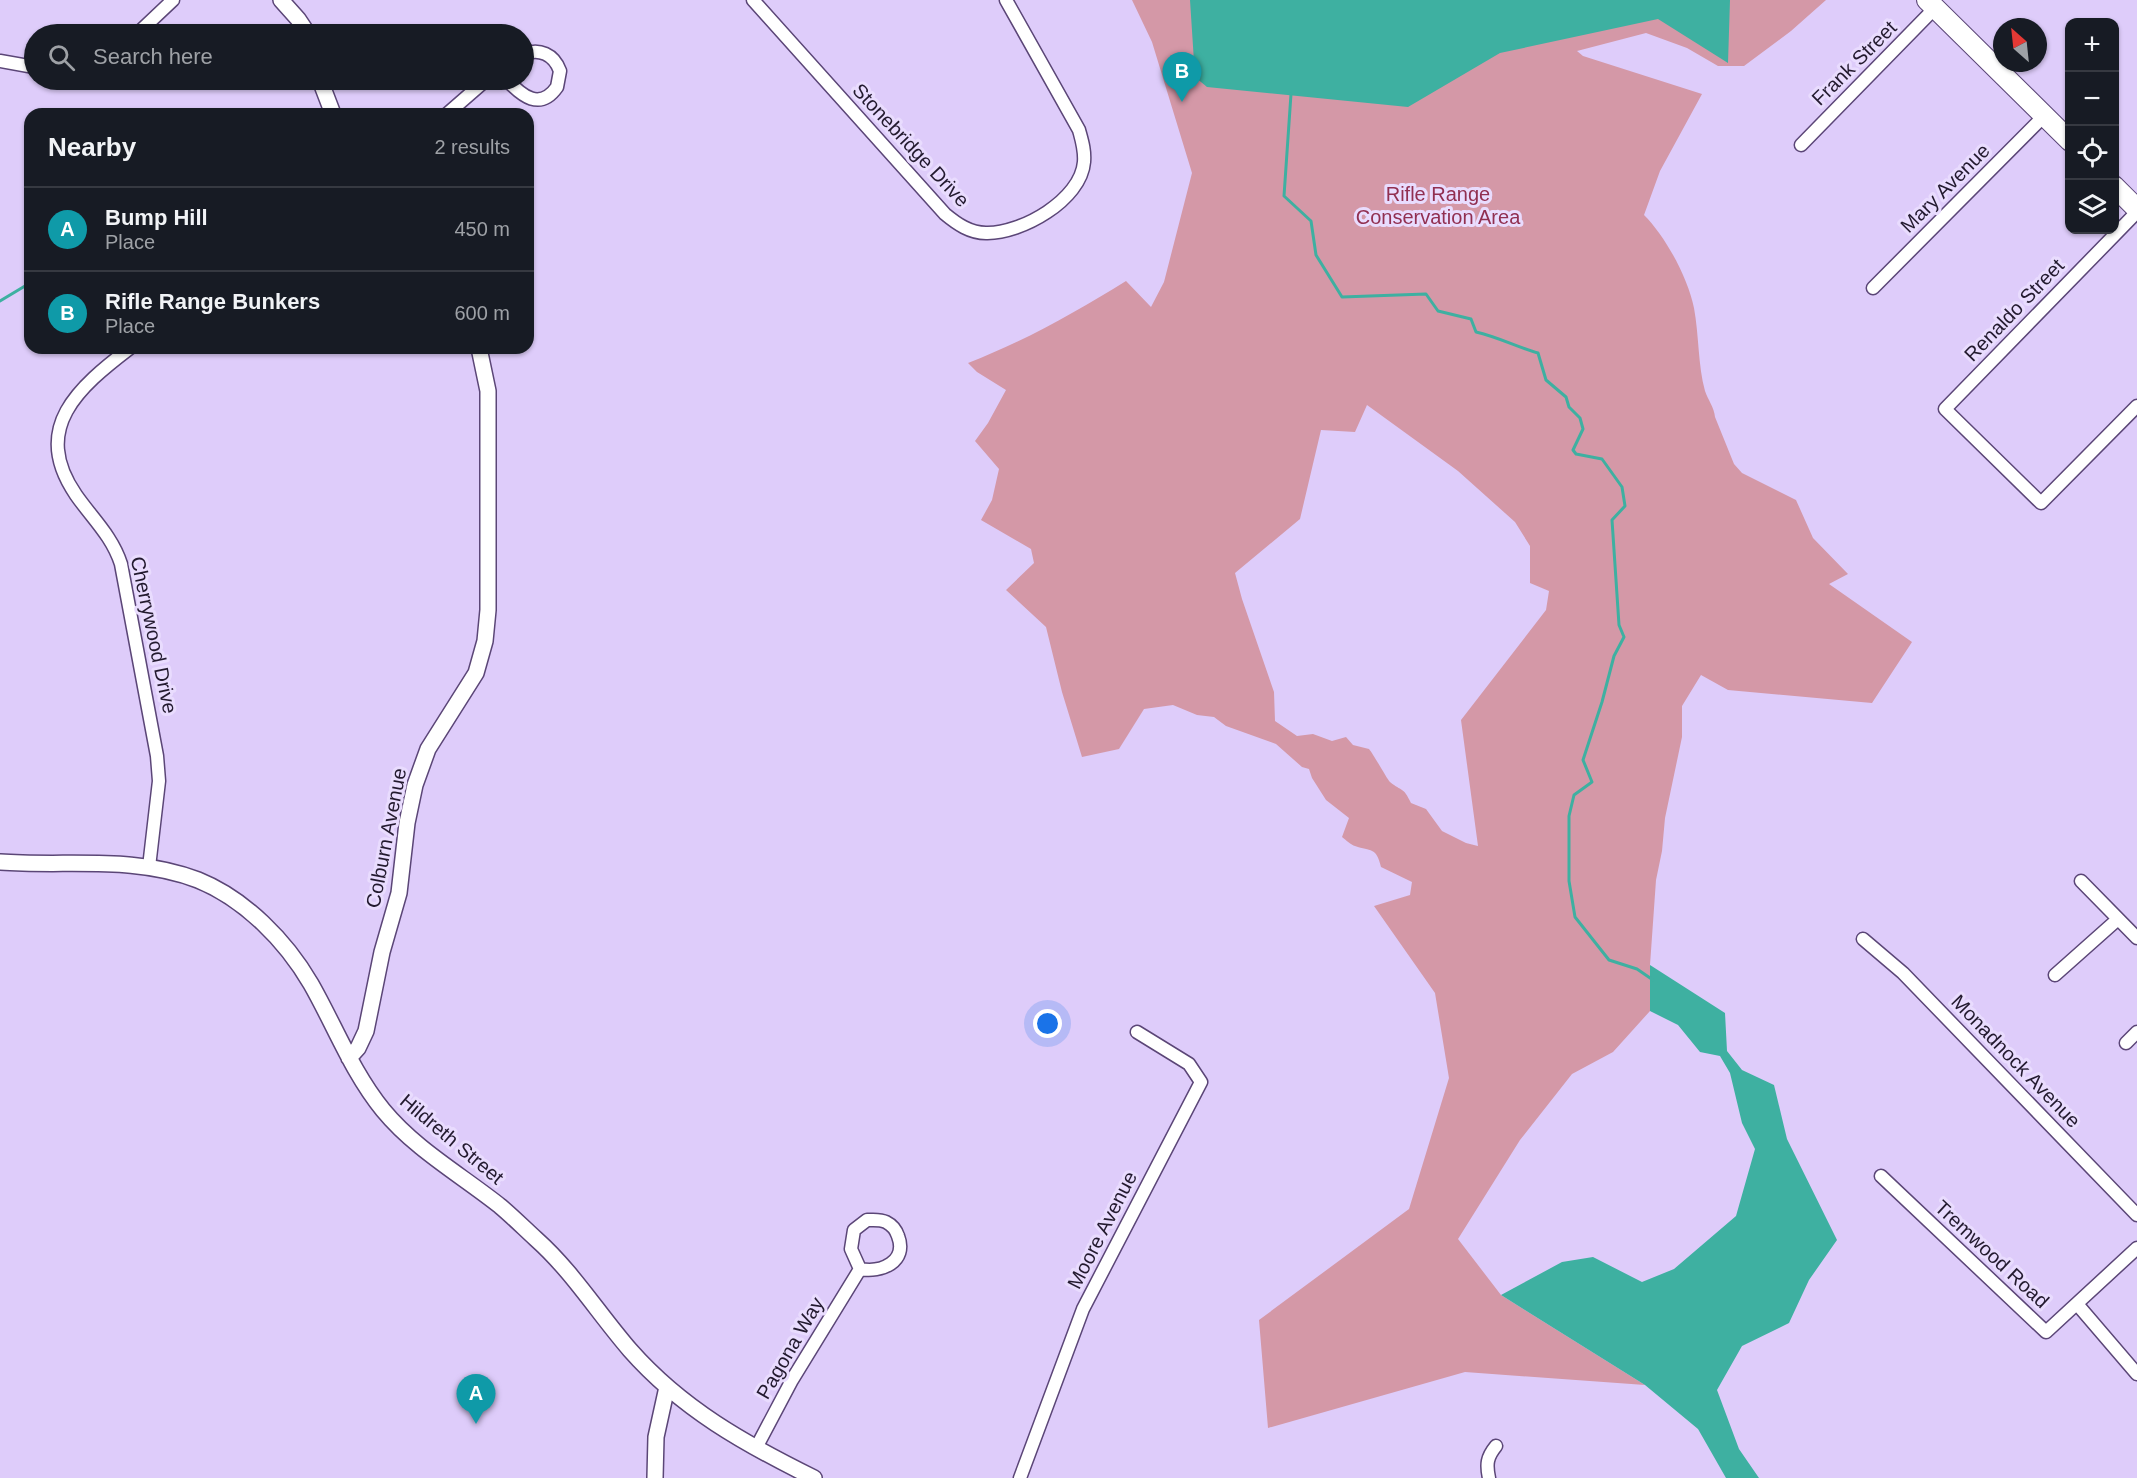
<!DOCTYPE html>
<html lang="en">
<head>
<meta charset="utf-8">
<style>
  :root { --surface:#171b24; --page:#20242c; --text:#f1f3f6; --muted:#9ea1a6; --line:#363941; --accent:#5f7424 }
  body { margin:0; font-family:Arial,sans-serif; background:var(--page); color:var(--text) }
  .controls { position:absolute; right:18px; top:18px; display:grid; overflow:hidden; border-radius:12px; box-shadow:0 2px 4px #0004 }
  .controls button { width:54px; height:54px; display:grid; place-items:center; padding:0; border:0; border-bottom:2px solid var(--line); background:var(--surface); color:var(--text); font:30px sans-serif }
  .compass { position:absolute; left:1993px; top:18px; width:54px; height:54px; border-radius:50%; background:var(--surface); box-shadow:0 2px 4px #0004; rotate:333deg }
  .you { position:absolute; left:1048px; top:1024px; width:21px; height:21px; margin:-15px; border:4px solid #fff; border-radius:50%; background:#1a73e8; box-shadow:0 0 0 9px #1a73e833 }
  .badge { display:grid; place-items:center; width:39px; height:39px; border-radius:50%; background:var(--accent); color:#fff; font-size:20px; font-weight:700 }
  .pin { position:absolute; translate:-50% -50px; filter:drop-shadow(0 2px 3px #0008) }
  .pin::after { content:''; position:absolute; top:32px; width:21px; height:18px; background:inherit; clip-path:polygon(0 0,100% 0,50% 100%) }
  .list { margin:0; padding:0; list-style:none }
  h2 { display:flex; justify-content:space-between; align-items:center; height:78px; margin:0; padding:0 24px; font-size:26px }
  h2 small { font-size:20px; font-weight:400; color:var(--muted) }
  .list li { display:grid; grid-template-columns:39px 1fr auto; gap:18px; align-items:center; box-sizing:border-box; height:84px; padding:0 24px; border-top:2px solid var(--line) }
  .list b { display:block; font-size:22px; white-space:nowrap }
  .list p { margin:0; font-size:20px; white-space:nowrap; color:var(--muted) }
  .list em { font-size:20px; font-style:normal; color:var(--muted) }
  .icon { flex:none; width:33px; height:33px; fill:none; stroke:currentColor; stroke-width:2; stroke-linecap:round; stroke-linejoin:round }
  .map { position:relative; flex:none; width:2137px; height:1478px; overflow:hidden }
  .search { position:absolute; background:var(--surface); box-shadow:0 2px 4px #0004; left:24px; top:24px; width:510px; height:66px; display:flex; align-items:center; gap:15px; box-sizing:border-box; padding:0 21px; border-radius:33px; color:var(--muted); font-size:22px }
  .panel { position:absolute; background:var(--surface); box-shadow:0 2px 4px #0004; left:24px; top:108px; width:510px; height:246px; border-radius:18px }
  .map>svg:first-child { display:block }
  .green { fill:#d498a7; fill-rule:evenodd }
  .water { fill:#3eb0a1 }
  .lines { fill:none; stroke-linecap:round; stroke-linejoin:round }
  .stream { stroke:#3eb0a1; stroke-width:3 }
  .minor-casing { stroke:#5b4677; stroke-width:15 }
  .tertiary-casing { stroke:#5b4677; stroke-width:18 }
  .primary-casing { stroke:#5b4677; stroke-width:22 }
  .minor { stroke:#fff; stroke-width:12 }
  .tertiary { stroke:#fff; stroke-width:15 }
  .primary { stroke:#fff; stroke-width:20 }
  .labels { text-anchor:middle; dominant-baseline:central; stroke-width:6; stroke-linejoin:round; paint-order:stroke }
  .street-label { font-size:20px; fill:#231a2f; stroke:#e9dcfe }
  .park-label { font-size:20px; fill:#912f51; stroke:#e9dcfe }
</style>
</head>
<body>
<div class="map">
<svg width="2137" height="1478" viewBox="0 0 2137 1478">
  <rect width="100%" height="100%" fill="#deccfa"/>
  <!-- green -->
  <path class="green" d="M1132,0H1826L1791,31L1744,66H1718L1687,48L1646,33L1577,51L1583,56L1702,94L1660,171L1644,215C1666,237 1688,278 1694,308C1699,335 1698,366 1705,391C1708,400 1714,407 1715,417L1734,464L1742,473L1796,500L1813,538L1848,574L1829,584L1912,642L1872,703L1728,690L1701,675L1682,706V737L1665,818L1662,851L1656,880L1650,965V1011L1613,1052L1572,1074L1520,1140L1458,1239L1501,1295L1645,1385L1465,1372L1268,1428L1259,1320L1409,1209L1449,1078L1435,993L1374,906L1410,895L1412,882L1381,867C1376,846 1371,852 1355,846C1351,845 1346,840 1342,837L1349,818L1326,800L1312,778L1309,769L1302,767L1276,744L1226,726L1214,717L1197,715L1173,705L1144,709L1119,749L1082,757L1062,692L1046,627L1006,590L1034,563L1031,549L981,520L992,500L999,469L975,441L988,423L1006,390L977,372L968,363C1023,342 1076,312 1126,281L1151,307L1164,282L1192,173L1152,42ZM1367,405L1458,471L1515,522L1530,546V583L1549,591L1546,610L1461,720L1478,846L1466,843L1442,831L1426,809L1411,803C1403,786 1402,792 1390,782C1387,779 1374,755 1369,749L1353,745L1346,737L1332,741L1313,734L1297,736L1275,721L1274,692L1242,599L1235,573L1300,519L1321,430L1355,432Z"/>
  <!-- water -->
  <path class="water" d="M1190,0H1730L1728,63L1658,19L1500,53L1408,107L1207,87L1195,77Z
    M1650,965L1725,1013L1727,1051L1742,1070L1774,1085L1787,1139L1837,1240L1809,1280L1789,1323L1742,1346L1717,1390L1739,1449L1759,1478H1726L1698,1429L1645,1385L1501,1295L1562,1262L1593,1257L1642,1282L1674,1269L1736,1216L1755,1149L1742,1123L1730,1073L1720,1056L1700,1052L1678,1025L1650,1011Z"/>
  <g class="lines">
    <!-- stream -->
    <path class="stream" d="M1291,94L1284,196L1311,221L1316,255L1342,297L1426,294L1438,311L1471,319L1476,332C1498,337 1517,347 1538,353L1546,380L1566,397L1569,407L1580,418L1583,429L1573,450L1576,454L1602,459L1622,487L1625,506L1612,520L1619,625L1624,637L1614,656L1602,702L1583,760L1592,782L1574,795L1569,816V881L1575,917L1609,960L1637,969L1653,980
      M0,301L30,283"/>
    <!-- minor casing -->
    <g class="minor-casing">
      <path id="minor" d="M753,0L945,214C957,224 970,233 986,233C1021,234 1081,200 1084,162C1085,150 1082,141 1079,130L1006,0
        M137,34L173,0
        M0,61L34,67
        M507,80C522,96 540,111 557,87L560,71C554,54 539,48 524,54
        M447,114L486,80
        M1801,145L1935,8
        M2137,212L1945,409L2041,503L2137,406
        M1873,288L2044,116
        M130,348C79,387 30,428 76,495C92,518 112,536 121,564L157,756L159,781L149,867
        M2081,881L2137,938
        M1863,939L1903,973L2137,1215
        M2055,975L2118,919
        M2126,1043L2137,1032
        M1881,1176L2046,1332L2137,1248
        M2077,1304L2137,1374
        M756,1448L792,1380L860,1269L851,1249L854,1230L867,1220C873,1220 880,1219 886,1222C892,1225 896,1230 898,1236C908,1262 881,1273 860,1269
        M1020,1478L1083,1309L1201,1082L1189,1064L1137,1032
        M1489,1478C1486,1464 1487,1457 1496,1446"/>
    </g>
    <!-- tertiary casing -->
    <g class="tertiary-casing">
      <path id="tertiary" d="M281,0L298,19L308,34
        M320,80L333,114
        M0,862C66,867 134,855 198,880C245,899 286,941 311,984C335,1026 352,1072 383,1110C415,1149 461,1175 500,1206C512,1216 524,1228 536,1239C572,1271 598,1313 630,1350C682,1409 745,1444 814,1478
        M349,1058L358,1048L366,1031L382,952L399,893L407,823L415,785L428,749L476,673L485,641L488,610V391L479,348
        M655,1478L656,1437L667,1387"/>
    </g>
    <!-- primary casing -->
    <g class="primary-casing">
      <path id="primary" d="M1927,0L2070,141
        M2114,186L2137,209"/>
    </g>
    <!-- minor -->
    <use href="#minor" class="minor"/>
    <!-- tertiary -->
    <use href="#tertiary" class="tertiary"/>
    <!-- primary -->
    <use href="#primary" class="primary"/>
  </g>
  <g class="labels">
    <!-- street labels -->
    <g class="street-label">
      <text transform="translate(1854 63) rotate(-45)">Frank Street</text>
      <text transform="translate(911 145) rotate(47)">Stonebridge Drive</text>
      <text transform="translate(1945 188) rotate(-45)">Mary Avenue</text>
      <text transform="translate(2014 310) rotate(-46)">Renaldo Street</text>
      <text transform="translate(154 635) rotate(78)">Cherrywood Drive</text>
      <text transform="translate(386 838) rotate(-79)">Colburn Avenue</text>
      <text transform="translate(2016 1061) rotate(46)">Monadnock Avenue</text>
      <text transform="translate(452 1139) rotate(40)">Hildreth Street</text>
      <text transform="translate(1102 1230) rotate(-63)">Moore Avenue</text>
      <text transform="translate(1992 1254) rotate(43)">Tremwood Road</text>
      <text transform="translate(790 1348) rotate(-60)">Pagona Way</text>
    </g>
    <!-- park labels -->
    <g class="park-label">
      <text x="1438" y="194">Rifle Range<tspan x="1438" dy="23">Conservation Area</tspan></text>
    </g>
  </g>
</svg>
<div class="controls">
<button>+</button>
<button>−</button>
<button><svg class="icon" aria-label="locate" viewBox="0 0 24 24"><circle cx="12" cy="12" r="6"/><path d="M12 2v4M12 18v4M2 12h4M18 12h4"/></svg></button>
<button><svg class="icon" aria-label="layers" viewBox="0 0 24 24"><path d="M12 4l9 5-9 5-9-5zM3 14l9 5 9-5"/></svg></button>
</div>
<svg class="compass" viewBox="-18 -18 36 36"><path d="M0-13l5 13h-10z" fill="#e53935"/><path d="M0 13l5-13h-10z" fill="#9ea1a6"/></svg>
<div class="you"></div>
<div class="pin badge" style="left:476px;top:1424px;background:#0f9aa8">A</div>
<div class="pin badge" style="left:1182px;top:102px;background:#0f9aa8">B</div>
<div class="search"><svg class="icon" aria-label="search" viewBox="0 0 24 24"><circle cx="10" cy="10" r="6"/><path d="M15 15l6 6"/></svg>Search here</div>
<section class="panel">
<h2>Nearby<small>2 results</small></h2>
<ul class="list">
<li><span class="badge" style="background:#0f9aa8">A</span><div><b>Bump Hill</b><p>Place</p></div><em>450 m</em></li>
<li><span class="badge" style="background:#0f9aa8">B</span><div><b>Rifle Range Bunkers</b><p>Place</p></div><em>600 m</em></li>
</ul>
</section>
</div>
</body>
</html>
